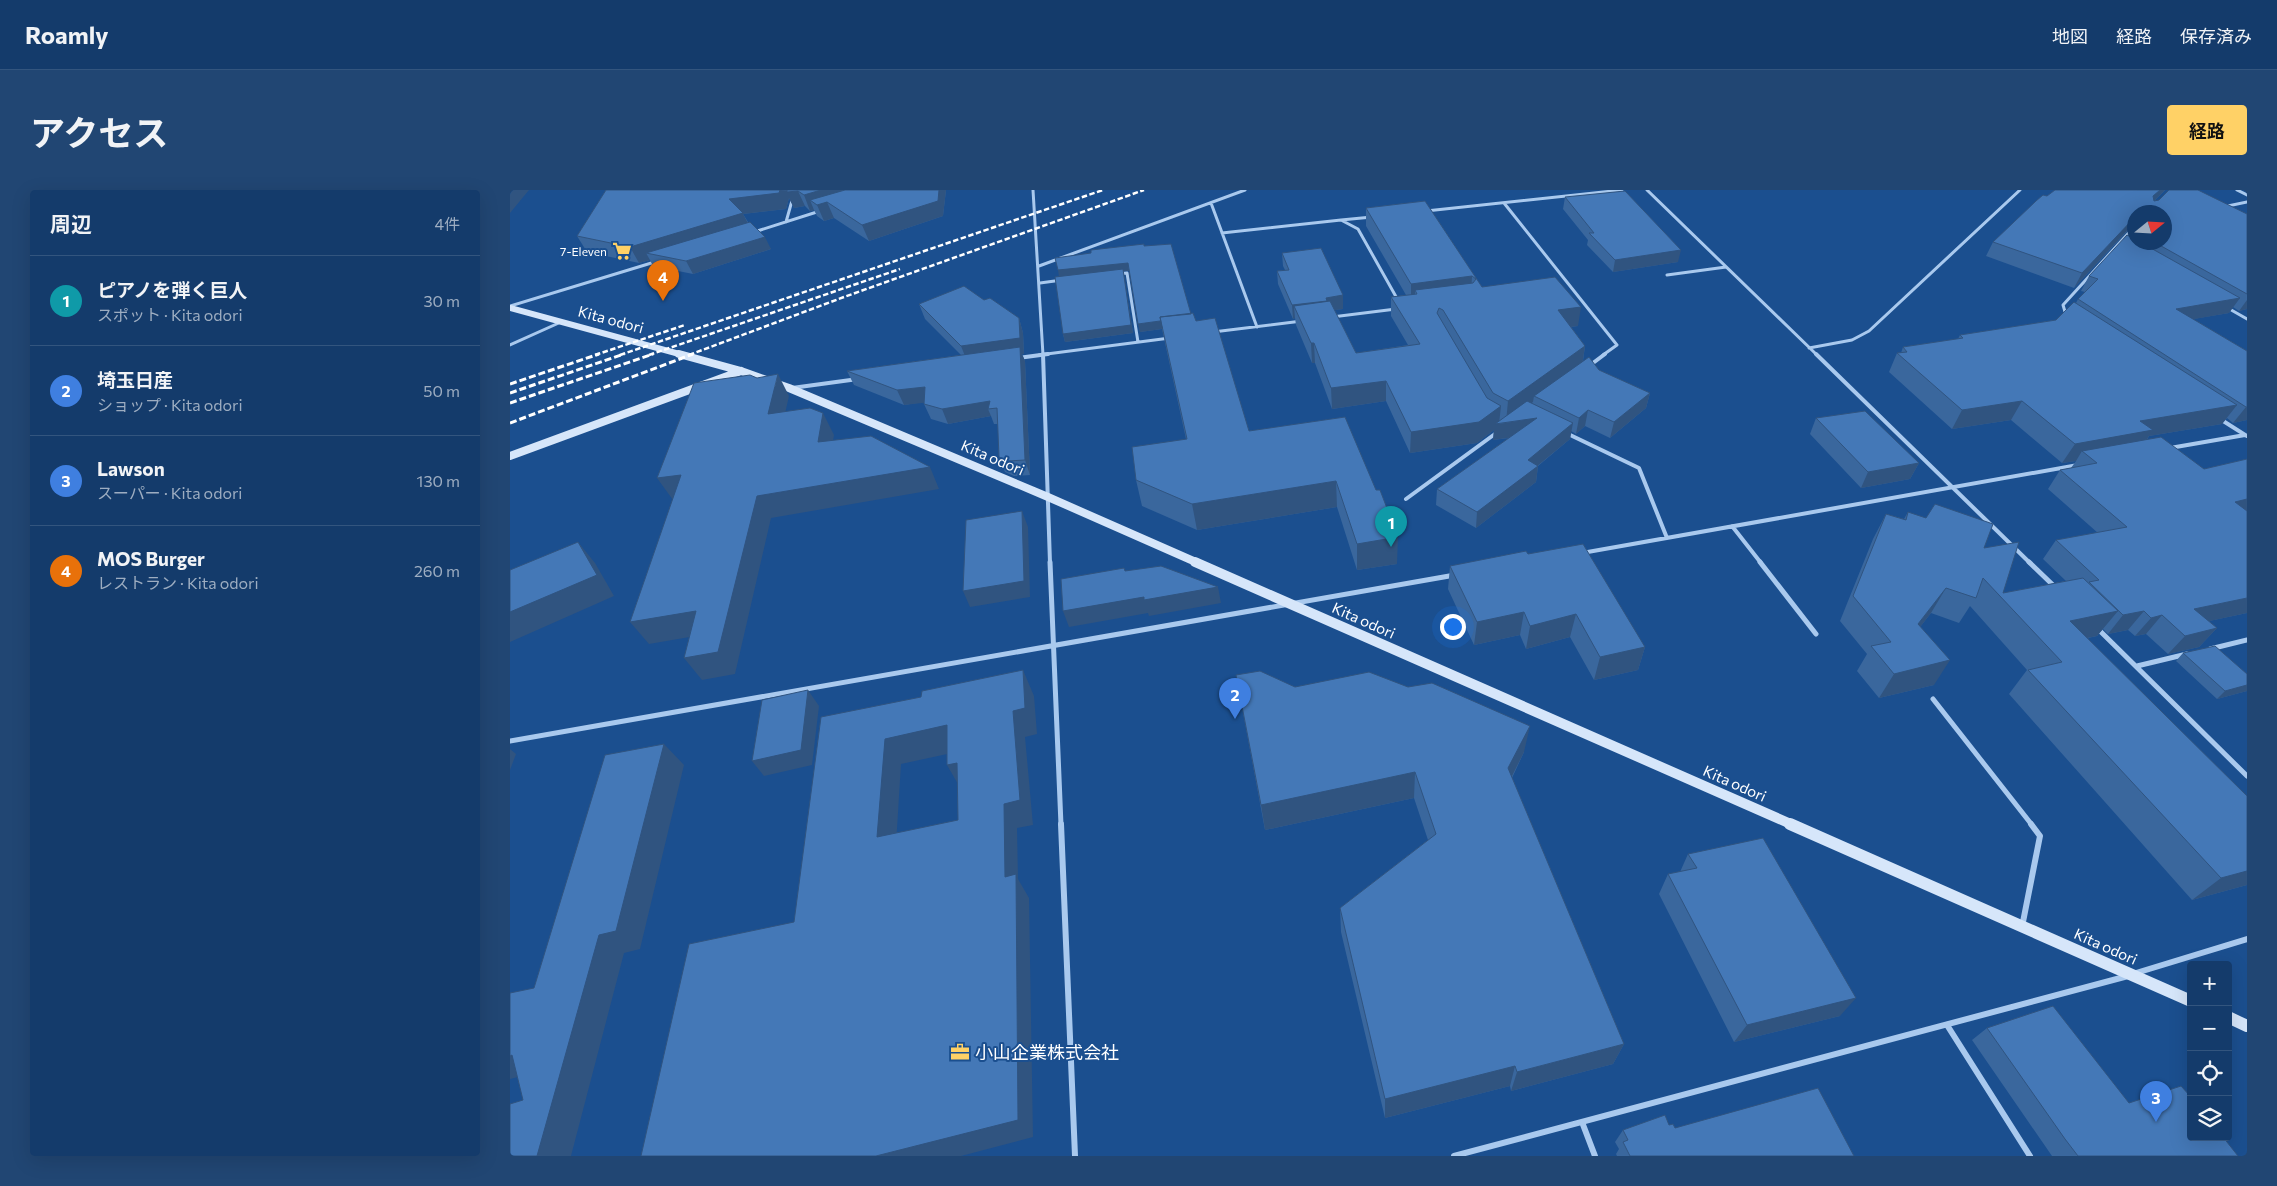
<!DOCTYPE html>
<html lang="ja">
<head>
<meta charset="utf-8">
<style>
  :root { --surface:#143b6b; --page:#214673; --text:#f1f3f6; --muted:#9dadc1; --line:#33557e; --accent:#ffd166 }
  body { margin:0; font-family:Commissioner,"Noto Sans JP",sans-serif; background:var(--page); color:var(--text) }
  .controls { position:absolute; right:15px; bottom:15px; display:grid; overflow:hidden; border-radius:5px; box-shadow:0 5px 20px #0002 }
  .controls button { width:45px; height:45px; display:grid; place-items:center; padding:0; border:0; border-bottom:1px solid var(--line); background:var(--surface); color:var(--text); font:25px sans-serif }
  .compass { position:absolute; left:1617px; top:15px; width:45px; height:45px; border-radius:50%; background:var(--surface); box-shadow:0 5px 20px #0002; rotate:72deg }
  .you { position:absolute; left:942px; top:436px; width:18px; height:18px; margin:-12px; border:4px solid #fff; border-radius:50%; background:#1a73e8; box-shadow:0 0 0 8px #1a73e833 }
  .badge { display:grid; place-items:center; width:32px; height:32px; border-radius:50%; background:var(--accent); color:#fff; font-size:16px; font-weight:700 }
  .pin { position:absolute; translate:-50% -41px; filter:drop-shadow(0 1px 2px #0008) }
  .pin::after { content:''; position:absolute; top:26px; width:18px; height:15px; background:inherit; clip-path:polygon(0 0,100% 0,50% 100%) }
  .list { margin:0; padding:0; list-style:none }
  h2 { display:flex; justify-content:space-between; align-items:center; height:65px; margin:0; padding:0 20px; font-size:21px }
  h2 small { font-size:16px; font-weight:400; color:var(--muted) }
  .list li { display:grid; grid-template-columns:32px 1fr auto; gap:15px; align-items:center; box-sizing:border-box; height:90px; padding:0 20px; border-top:1px solid var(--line) }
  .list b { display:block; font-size:19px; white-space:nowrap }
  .list p { margin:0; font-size:16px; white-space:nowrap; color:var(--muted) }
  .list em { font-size:16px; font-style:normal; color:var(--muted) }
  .icon { flex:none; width:28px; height:28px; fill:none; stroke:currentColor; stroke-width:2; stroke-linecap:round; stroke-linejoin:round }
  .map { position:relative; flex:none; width:1737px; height:966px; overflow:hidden; border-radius:5px }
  header { display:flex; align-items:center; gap:30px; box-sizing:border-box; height:70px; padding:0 25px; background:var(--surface); border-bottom:1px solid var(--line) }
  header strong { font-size:24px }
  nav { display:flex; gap:28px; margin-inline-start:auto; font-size:18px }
  .intro { display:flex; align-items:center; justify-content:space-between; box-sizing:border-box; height:120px; padding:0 30px }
  h1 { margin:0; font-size:35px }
  .button { padding:12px 22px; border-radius:5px; background:var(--accent); color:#111; font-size:18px; font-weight:700 }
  main { display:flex; gap:30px; padding:0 30px }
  aside { flex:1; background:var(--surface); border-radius:5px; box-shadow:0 5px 20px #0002 }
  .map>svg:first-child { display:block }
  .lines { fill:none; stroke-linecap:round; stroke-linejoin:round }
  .street-far3 { stroke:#a9c9ee; stroke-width:3 }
  .street-far2 { stroke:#a9c9ee; stroke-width:4 }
  .street-far1 { stroke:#a9c9ee; stroke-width:5 }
  .street { stroke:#a9c9ee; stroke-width:6 }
  .secondary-far3 { stroke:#d6e6fa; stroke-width:6 }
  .secondary-far2 { stroke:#d6e6fa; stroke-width:8 }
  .secondary-far1 { stroke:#d6e6fa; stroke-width:10 }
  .secondary { stroke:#d6e6fa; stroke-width:12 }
  .rail-far1 { stroke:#fff; stroke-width:2.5; stroke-dasharray:5.5 2.5; stroke-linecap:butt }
  .rail { stroke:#fff; stroke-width:3; stroke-dasharray:7 3; stroke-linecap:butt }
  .wall { fill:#3a679d }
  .shaded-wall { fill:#305480 }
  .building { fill:#4478b7; stroke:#305480; fill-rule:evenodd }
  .labels { text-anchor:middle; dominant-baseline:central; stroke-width:4; stroke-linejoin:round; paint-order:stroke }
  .far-poi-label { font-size:12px; fill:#fff; stroke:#1b4f8f; text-anchor:end }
  .street-label { font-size:15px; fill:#fff; stroke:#1b4f8f }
  .near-poi-label { font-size:18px; fill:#fff; stroke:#1b4f8f; text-anchor:start }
</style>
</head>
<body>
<header>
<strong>Roamly</strong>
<nav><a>地図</a><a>経路</a><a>保存済み</a></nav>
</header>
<div class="intro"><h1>アクセス</h1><a class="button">経路</a></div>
<main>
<aside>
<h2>周辺<small>4件</small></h2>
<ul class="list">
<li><span class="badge" style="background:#0f9aa8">1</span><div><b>ピアノを弾く巨人</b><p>スポット · Kita odori</p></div><em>30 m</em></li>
<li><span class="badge" style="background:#3f7fe0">2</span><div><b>埼玉日産</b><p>ショップ · Kita odori</p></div><em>50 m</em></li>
<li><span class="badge" style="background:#3f7fe0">3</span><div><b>Lawson</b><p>スーパー · Kita odori</p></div><em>130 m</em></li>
<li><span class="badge" style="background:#e8710a">4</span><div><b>MOS Burger</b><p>レストラン · Kita odori</p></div><em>260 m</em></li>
</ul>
</aside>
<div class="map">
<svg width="1737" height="966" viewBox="0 0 1737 966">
  <rect width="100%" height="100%" fill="#1b4f8f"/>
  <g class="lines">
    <!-- street-far3 -->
    <path class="street-far3" d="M523,0L533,165
      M1137,0L1307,165
      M1727,0L1737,5
      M701,13L747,137
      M994,13L1107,155L1093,165
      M1713,17L1737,12
      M916,21L1112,0
      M831,30L862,27
      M276,32L285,0
      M244,42L310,21
      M712,43L831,30L848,39L889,112
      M529,76L735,0
      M607,84L617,83L628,152
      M1157,85L1216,77
      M530,93L552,90
      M0,116L148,71
      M1716,117L1737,129
      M1556,125L1553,115L1624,37
      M822,127L886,119
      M703,142L792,131
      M0,155L51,132
      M1299,158L1342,150L1359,141L1510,0
      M529,165L660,148"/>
    <!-- street-far2 -->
    <path class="street-far2" d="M533,164L540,373
      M1306,164L1520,373
      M508,168L538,164
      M1079,176L1095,164
      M282,198L348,189
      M1710,229L1737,246
      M1056,243L1129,278L1157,348
      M1660,258L1735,245
      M896,309L989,241
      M1222,336L1251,373
      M1072,363L1568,275"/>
    <!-- street-far1 -->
    <path class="street-far1" d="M540,372L551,635
      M1250,372L1306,444
      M1519,372L1546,398
      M1586,437L1737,586
      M1700,459L1737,450
      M1627,476L1677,464
      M1423,509L1522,635
      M0,551L945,385"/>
    <!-- street -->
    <path class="street" d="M551,634L565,966
      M1512,737L1530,646L1521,634
      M1626,783L1737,749
      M1437,835L1520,966
      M1072,932L1085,966
      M944,966L1618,786"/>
    <!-- secondary-far3 -->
    <path class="secondary-far3" d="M0,118L173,165"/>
    <!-- secondary-far2 -->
    <path class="secondary-far2" d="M169,164L231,181L279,198L538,307L688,373
      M0,266L231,181"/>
    <!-- secondary-far1 -->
    <path class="secondary-far1" d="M685,372L1283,635"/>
    <!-- secondary -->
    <path class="secondary" d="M1280,634L1681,811
      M1718,827L1737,836"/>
    <!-- rail-far1 -->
    <path class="rail-far1" d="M85,165L175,135
      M110,165L593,0
      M139,165L390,79
      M179,165L334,107L634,0"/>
    <!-- rail -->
    <path class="rail" d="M0,194L89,164
      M0,203L114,164
      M0,213L143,164
      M0,233L183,164"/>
  </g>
  <!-- wall -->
  <path class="wall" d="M96,0H436L433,26L359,51L324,28L314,31L307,26L304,20L300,21L295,16L284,18L279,8L276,19L233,24L238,32L261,59L183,84L143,76L140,70L129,73L77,62L67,46Z
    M1545,0H1655L1644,11L1737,24V119L1729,121L1723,117L1719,123L1683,129L1737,161V230L1723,233L1717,228L1712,234L1639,246L1637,250L1694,279L1737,269V423L1699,431L1707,438L1689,457L1658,464L1636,444L1625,446L1618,440L1598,444L1593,439L1587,446L1578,448L1737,695L1682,710L1499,504L1517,480L1460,416L1449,433L1421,423L1410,437L1424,495L1369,508L1347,481L1357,464L1330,431L1363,349L1376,324L1394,329L1398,322L1474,358L1493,403L1556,391L1533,369L1546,350L1588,343L1538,299L1550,280L1561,278L1566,271L1552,273L1501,230L1442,239L1379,182L1387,163H1391L1393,157L1448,149L1450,145L1546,130L1566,113L1568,109L1575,102L1571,101L1579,86L1618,46L1624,36V52H1654V22H1624V34L1564,98L1476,66L1483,52Z
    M1055,7L1168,72L1103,82L1077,55L1078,50L1053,19Z
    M915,11L972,97L1068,136L1061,137L1075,156L1073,171L1089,180L1140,203L1136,218L1100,248L1075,236L1066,244L1061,241L1060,249L1028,276L1026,292L966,338L926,315L927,299L999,248L983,250L984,240L967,253L900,263L876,211L822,219L805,173H802L786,135L785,128L783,129L768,94L767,81L775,80L773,76L772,63L833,105V119L824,120L846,163L898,155L881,126V107L896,105L856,36V18Z
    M634,56L686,131L739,241L835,227L887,374L847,380L827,317L687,340L632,316L626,290L676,249L652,139L630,142L619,81H613L623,143L555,152L553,144L549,86Z
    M474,110L509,128L513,143L514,164H512L515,171L520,285L504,286L495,282L489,267L488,234H484L481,226L438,234L421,229L414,214V212L394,215L344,195L337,181L451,165L415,129L409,114Z
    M1306,228L1409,273L1400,289L1351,298L1300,244Z
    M1018,364L1135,457L1128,480L1084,490L1060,447L1016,459L1010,445L964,455L938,399L940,376Z
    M1673,463L1737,484V501L1707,509L1666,471Z
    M726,485L785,497L1014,562L1002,588L1114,854L1103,874L1001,901L1000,896L875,928L831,742L830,718L918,650L904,608L755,640Z
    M1178,664L1330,826L1224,852L1149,704L1158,684L1170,682Z
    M1477,838L1619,913L1728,966H1542L1462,850Z
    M1159,935L1165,938L1344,966H1107L1106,964L1109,959L1105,952L1113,940Z"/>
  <!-- shaded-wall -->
  <path class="shaded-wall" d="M3,0H19L0,23V4Z
    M270,0L288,1L295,16L284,18L279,8L276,19L233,24L241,39L136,63L140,70L129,73L120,57L219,9Z
    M311,0H368L317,12L324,28L314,31L307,15L300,10L304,20L300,21L294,5Z
    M429,0H436L433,26L359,51L352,35Z
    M1650,0H1655L1635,20L1643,6Z
    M1624,28V33L1564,98L1572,83Z
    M255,47L261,59L183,84L176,71Z
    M1171,60L1168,72L1103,82L1105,70Z
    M618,73L619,81H613L623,143L555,152L553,144L549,87L548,80Z
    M962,86L961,106L905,100V113H901V94Z
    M833,105V119L818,121L784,116L785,128L783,129L782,115L816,108Z
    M1730,108L1719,123L1656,134L1666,119Z
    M1737,110V119L1729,121Z
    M1071,117L1068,136L1045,139L1048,120Z
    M509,128L513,143L514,164H512L515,171L520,285L515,270L510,164L457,171L451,156Z
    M650,131L652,139L630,142L628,134Z
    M801,153H804L805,173H802Z
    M1075,156L1072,176L1024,206L1023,212L996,232L998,211Z
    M268,184L279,206L270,246L258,224Z
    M876,191V211L822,219L821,198Z
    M415,197L421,212L394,215L387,200Z
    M1140,203L1136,218L1100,248L1104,232Z
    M480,211L478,219L481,226L438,234L432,219Z
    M1512,211L1501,230L1442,239L1452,220Z
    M1727,215L1712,234L1639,246L1630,260L1572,261L1566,271L1552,273L1565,254L1630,231Z
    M991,216L989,234L1027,228L1025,244L983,250L984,240L967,253L900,263L901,242Z
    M1736,217H1737V230L1723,233Z
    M1078,220L1075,236L1066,244L1069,228Z
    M313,223L324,245L319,274L308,252Z
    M1063,233L1060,249L1020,282L1028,276L1026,292L966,338L967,322L1018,270Z
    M1409,273L1400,289L1351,298L1358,282Z
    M420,277L429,299L261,328L225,484L192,490L174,468L247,306Z
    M171,285L163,310L147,288Z
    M826,291L827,317L687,340L682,314Z
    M1737,309V324L1725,312Z
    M512,321L518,337L520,407L460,417L453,401Z
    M888,347L887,374L847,380V354Z
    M68,352L85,373L104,406L0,452V422Z
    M708,397L711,413L639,426L638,423L559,437L553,421L634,407Z
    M1436,398L1421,423L1393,459L1408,434Z
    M1737,408V423L1667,438L1684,419Z
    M186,421L203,443L139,454L120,432Z
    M1608,421L1587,446L1541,455L1560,431Z
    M1634,421L1618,440L1598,444L1613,425Z
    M1014,422L1010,445L964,455L967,432Z
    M1066,424L1060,447L1016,459L1020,436Z
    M1652,425L1636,444L1625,446L1641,428Z
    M1707,438L1689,457L1658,464L1675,446Z
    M1135,457L1128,480L1084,490L1090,467Z
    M1440,470L1424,495L1369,508L1384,484Z
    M513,480L524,506L527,544L515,547L523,635L507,638L508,689L519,708L523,947L451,966H366L495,687L494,614L503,521Z
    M1737,495V501L1707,509L1715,501Z
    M298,500L309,516L302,575L254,586L242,571Z
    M437,535L451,561L391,574L385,671L367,647L375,549Z
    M1020,536L1014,562L993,604L998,578Z
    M154,554L174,575L130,759L114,763L61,966H27L89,745Z
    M0,559L6,564L0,580Z
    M447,573L452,601L437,575Z
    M905,582L904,608L755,640L751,615Z
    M1737,681V695L1682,710L1711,688Z
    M1346,808L1330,826L1224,852L1237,835Z
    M1114,854L1103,874L1001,901L1007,882Z
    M2,865L32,881L0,889V866Z
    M1005,876L1000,896L875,928V909Z"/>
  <!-- building -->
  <path class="building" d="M96,0H270L269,3L219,9L233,23L120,57L67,46Z
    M277,0H311L294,5L288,1L277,2Z
    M335,0H429L428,11L352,35L317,12L307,15L300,10Z
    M1545,0H1650L1643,6L1644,11L1649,10L1659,0H1688L1737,24V104L1644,52H1654V22H1635V21L1632,20L1630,22H1624V28L1572,83L1483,52L1526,11L1533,5L1537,6Z
    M1115,1L1171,60L1105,70L1079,43H1084L1055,7Z
    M915,11L972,97L1045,87L1071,117L1048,120L1075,156L998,211L983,203L933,120L929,118L927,123L977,208L991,216L969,232L901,242L876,191L821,198L804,153H801L784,116L820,111L846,163L910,154L881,107L907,104L905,100L963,93L966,89L962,86L901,94L856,18Z
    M240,32L255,47L176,71L136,63Z
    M1624,36V42L1621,40Z
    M1617,45L1624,49V52H1630L1730,108L1666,119L1737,161V217H1736L1568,109L1588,89L1579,86Z
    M634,54V56L661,54L681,124L650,127L652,138L650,131L628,134L618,73L548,80L545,68L581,63V60Z
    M811,58L833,105L816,108L817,111L782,115L767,81L779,80L772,63Z
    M613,79L621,135L553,144L545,87Z
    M454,96L474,110L480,108L509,128L510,148L451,156L409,114Z
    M1564,112L1727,215L1630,231L1643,240L1565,254L1512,211L1452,220L1387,163L1397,162L1393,157L1453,148L1450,145L1546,130Z
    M683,123L686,131L705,128L739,241L835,227L866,300H870L888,347L847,354L826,291L682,314L626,290L622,257L677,249L650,127Z
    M510,157L515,270L498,271L489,267L487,218L478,219L480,211L432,219L414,214L415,197L387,200L337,181Z
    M1079,167L1089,180L1140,203L1104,232L1078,220L1069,228L1024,206Z
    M268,184L258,224L300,218L313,223L308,252L361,246L420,277L247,306L208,462L174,468L186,421L120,432L171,285L147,288L184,193L240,185L247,188Z
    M1017,211L1063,233L1018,270L1028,276L967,322L927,299L1027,228L985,234Z
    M1355,221L1409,273L1358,282L1306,228Z
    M1651,247L1694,279L1737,269V309L1725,312L1737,321V408L1684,419L1707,438L1675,446L1652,425L1641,428L1634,421L1613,425L1579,392L1589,390L1546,350L1617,337L1550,280L1587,273L1572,261Z
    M1425,314L1483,334L1474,358L1509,352L1493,403L1573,388L1608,421L1560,431L1737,606V681L1711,688L1518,480L1552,472L1473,388L1466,408L1436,398L1408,434L1440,470L1384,484L1361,456L1381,452L1343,406L1376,324L1396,330L1398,322L1416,328Z
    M512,321L514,391L453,401L456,330Z
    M68,352L87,385L0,422V380Z
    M1073,354L1135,457L1090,467L1066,424L1020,436L1014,422L967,432L940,376L1016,361L1018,364Z
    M651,376L708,397L634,410V407L553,421L551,389L614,378L615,381Z
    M1705,456L1737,484V495L1715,501L1673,463Z
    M513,480L515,518L503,521L510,610L494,614L495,687L506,684L508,930L366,966H131L179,754L284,732L311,527L411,507L412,501ZM437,535V575L447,573L448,630L367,647L375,549Z
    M750,481L785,497L859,482L898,497L922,493L1020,536L998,578L1114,854L1007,882L1005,876L875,909L830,718L926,644L905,582L751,615L726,485Z
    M298,500L291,560L242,571L252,510Z
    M154,554L106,741L89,745L27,966H0V914L13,910L2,865L0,866V803L24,798L95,565Z
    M1253,648L1346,808L1237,835L1158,684L1187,678L1178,664Z
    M1543,816L1619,913L1671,896L1681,907V947H1713L1728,966H1568L1555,949L1477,838Z
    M1308,898L1344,966H1120L1113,952L1118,950L1113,940L1155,925L1159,935L1163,934L1165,938Z"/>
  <!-- icons -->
  <defs>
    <g id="supermarket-bare" transform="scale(1.5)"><path d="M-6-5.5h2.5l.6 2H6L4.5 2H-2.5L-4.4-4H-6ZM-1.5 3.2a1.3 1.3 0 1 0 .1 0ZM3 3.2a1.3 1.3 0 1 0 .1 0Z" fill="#ffd166" stroke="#1b4f8f" stroke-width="2.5" paint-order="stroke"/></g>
    <g id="office-bare" transform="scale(1.5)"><path d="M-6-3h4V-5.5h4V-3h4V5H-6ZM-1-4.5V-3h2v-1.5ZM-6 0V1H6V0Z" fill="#ffd166" stroke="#1b4f8f" stroke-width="2.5" paint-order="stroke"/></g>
  </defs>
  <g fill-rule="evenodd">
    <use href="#supermarket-bare" x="112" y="61"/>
    <use href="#office-bare" x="450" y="862"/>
  </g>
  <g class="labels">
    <!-- far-poi labels -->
    <g class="far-poi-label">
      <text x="97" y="61">7-Eleven</text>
    </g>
    <!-- street labels -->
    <g class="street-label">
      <text transform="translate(101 129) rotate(15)">Kita odori</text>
      <text transform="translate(483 267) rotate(23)">Kita odori</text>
      <text transform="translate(854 430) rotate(24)">Kita odori</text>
      <text transform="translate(1225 593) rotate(24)">Kita odori</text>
      <text transform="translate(1596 756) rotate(24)">Kita odori</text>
    </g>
    <!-- near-poi labels -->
    <g class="near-poi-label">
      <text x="465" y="862">小山企業株式会社</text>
    </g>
  </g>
</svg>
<div class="controls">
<button>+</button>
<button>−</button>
<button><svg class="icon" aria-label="locate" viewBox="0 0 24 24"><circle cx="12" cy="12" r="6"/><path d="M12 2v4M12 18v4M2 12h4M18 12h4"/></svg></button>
<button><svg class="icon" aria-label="layers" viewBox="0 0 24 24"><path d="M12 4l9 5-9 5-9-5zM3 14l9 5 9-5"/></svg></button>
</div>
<svg class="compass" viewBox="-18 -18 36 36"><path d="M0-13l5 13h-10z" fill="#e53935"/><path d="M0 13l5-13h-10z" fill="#9dadc1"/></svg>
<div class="you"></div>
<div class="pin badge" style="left:881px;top:357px;background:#0f9aa8">1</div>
<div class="pin badge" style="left:725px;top:529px;background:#3f7fe0">2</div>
<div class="pin badge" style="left:1646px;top:932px;background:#3f7fe0">3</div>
<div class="pin badge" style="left:153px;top:111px;background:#e8710a">4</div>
</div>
</main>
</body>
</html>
